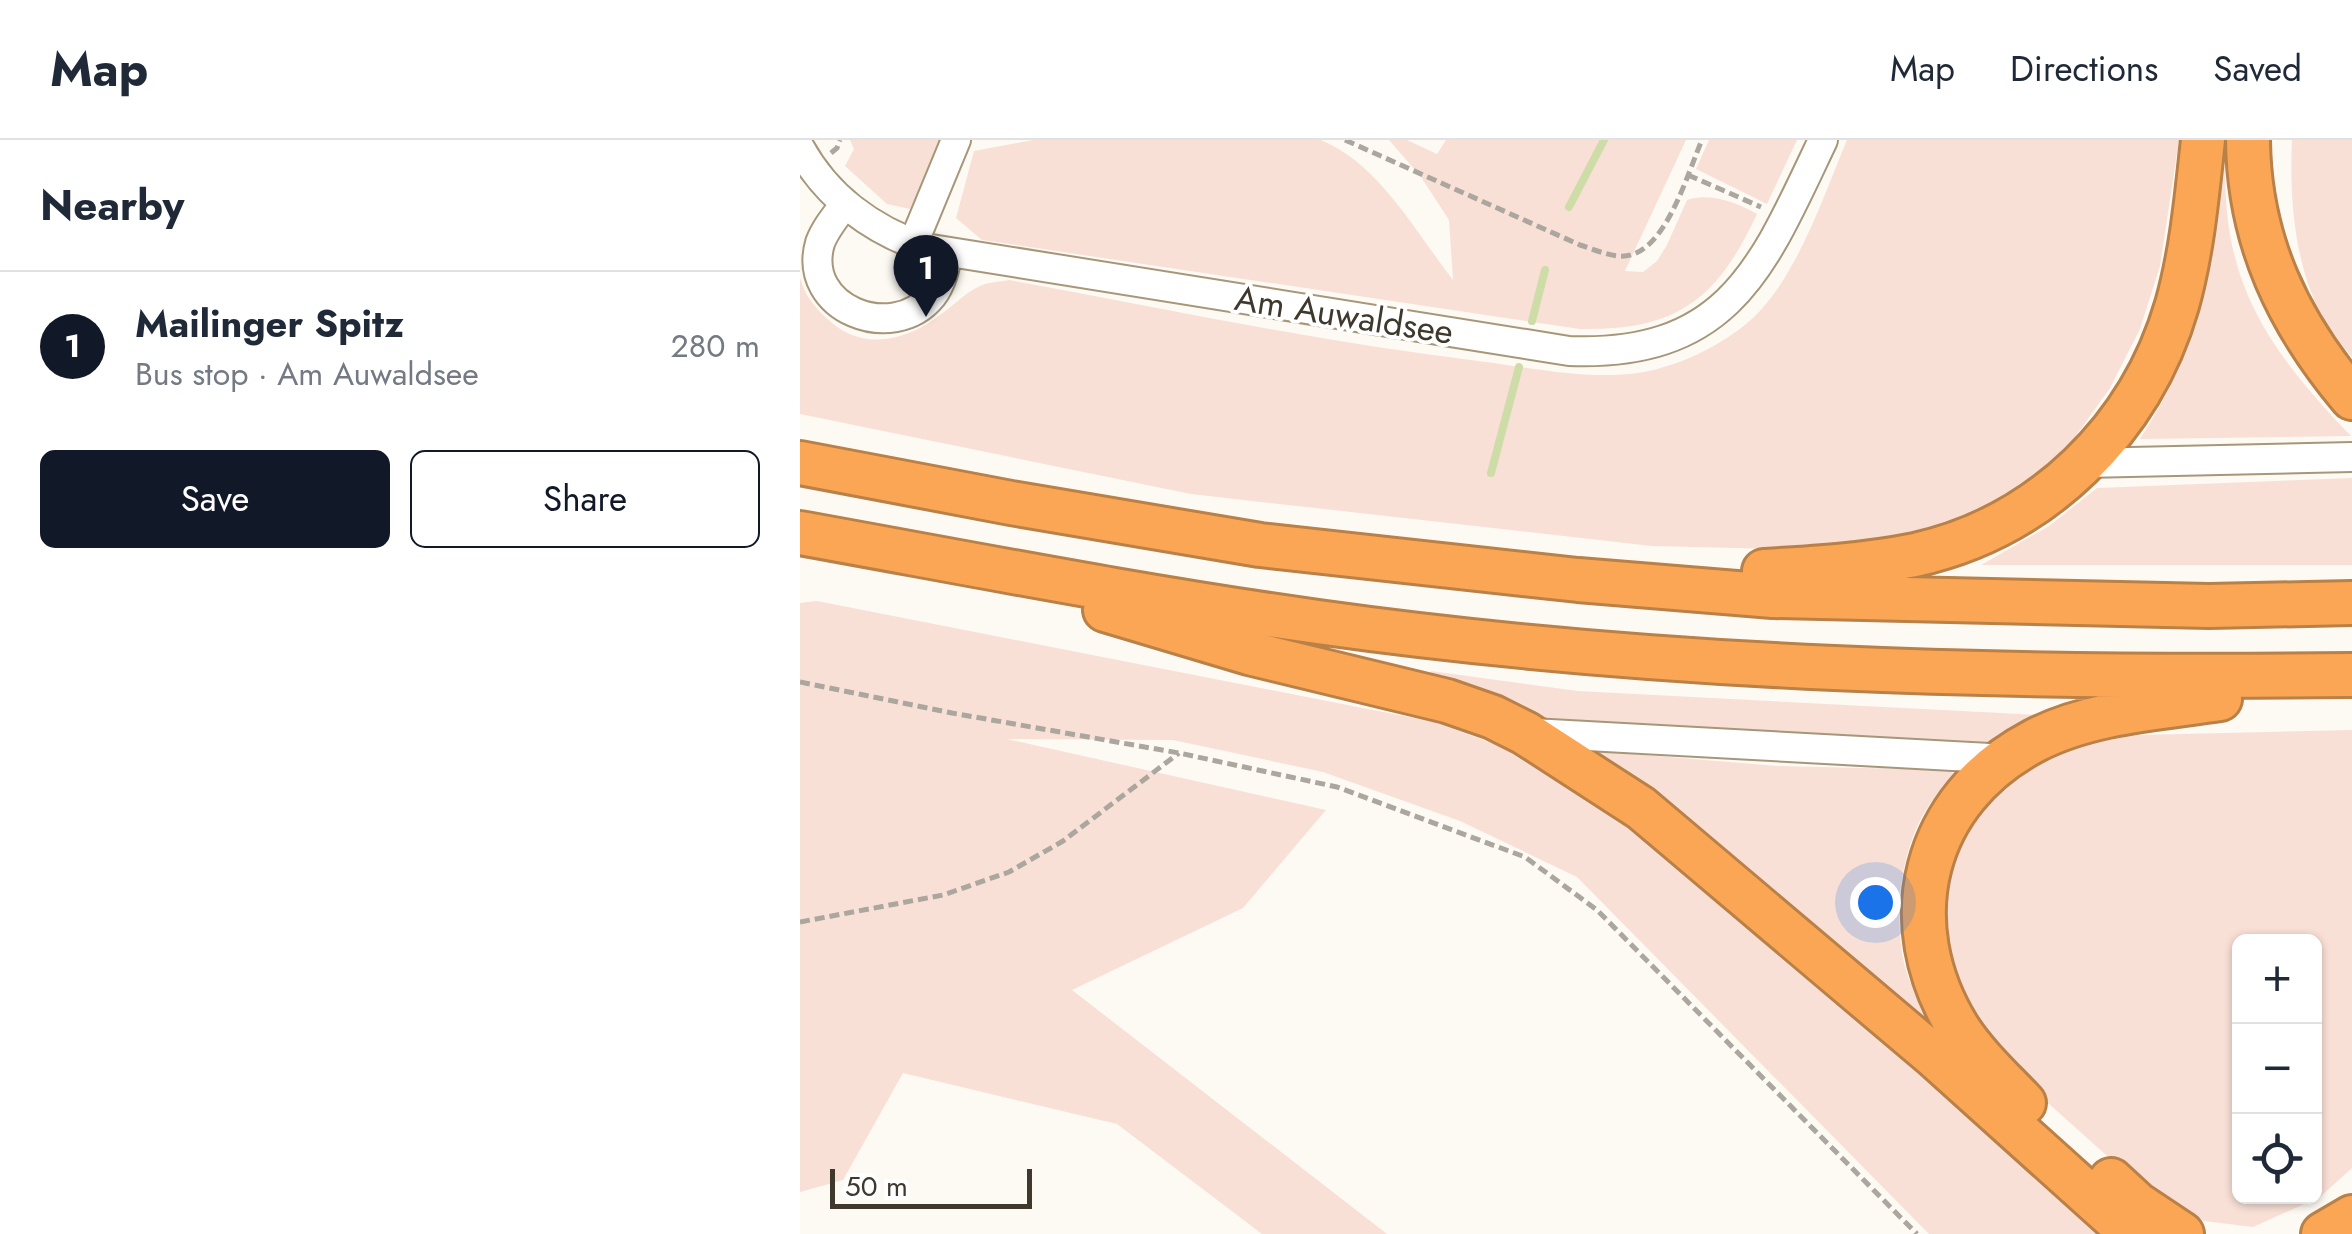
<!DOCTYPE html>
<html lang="en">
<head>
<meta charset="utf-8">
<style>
  :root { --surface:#fff; --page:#f6f6f7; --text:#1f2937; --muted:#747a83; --line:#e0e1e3; --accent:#111827 }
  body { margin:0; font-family:Jost,sans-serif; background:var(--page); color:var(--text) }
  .controls { position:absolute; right:30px; bottom:30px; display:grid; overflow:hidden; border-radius:15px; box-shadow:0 2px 8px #0004 }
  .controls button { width:90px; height:90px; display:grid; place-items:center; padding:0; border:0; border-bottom:2px solid var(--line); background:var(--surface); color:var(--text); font:50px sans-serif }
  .scale { position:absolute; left:30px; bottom:25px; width:202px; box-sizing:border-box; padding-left:10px; border:5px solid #3f392d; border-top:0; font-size:28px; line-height:35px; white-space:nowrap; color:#3f392d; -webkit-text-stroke:8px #fff; paint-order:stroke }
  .you { position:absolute; left:1075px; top:762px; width:35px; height:35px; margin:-25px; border:8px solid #fff; border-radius:50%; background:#1a73e8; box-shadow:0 0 0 15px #1a73e833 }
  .badge { display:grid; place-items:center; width:65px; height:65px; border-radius:50%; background:var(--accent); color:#fff; font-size:32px; font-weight:700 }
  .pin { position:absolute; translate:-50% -82px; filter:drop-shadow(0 2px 5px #0008) }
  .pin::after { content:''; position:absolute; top:52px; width:35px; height:30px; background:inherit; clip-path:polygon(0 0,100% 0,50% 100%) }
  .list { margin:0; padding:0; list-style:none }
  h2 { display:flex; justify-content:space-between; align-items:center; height:130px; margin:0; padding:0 40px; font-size:42px }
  h2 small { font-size:32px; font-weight:400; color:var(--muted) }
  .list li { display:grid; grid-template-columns:65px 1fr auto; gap:30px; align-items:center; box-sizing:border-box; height:150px; padding:0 40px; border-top:2px solid var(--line) }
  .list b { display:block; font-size:38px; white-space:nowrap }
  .list p { margin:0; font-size:32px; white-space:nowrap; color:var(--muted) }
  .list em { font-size:32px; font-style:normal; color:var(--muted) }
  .actions { display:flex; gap:20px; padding:30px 40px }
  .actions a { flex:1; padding:22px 0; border:2px solid var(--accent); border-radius:15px; text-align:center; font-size:35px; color:var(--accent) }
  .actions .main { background:var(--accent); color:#fff }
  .icon { flex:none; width:55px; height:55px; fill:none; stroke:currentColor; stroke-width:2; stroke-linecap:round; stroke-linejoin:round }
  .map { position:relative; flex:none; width:1552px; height:1094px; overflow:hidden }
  header { display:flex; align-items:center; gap:60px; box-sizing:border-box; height:140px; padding:0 50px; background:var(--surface); border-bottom:2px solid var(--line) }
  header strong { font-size:48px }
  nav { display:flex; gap:55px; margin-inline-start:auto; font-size:35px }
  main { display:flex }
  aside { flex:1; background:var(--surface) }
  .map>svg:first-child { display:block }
  .green { fill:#f9e0d6; fill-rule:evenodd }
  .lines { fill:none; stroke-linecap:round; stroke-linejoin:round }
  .stream { stroke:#cedda8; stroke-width:8 }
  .minor-casing { stroke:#a6977b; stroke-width:32 }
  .highway-casing { stroke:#b98047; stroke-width:48 }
  .path { stroke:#aba69e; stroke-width:5; stroke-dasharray:10 5; stroke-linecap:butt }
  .minor { stroke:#fff; stroke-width:28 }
  .highway { stroke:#fba655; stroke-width:42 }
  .labels { text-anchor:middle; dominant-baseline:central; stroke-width:8; stroke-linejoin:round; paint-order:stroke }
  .street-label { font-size:35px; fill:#3f392d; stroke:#fff }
</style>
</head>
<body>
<header>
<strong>Map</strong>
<nav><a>Map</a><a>Directions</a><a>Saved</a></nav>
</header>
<main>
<aside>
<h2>Nearby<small></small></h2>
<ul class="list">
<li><span class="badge">1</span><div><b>Mailinger Spitz</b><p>Bus stop · Am Auwaldsee</p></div><em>280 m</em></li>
</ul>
<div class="actions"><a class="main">Save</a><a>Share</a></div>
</aside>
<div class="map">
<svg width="1552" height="1094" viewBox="0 0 1552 1094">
  <rect width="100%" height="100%" fill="#fdfaf4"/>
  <!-- green -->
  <path class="green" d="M50,0H140L136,21L110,69L87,64L45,26L54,9Z
    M233,0H521C579,24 615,91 653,140L649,80L621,37L589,0H607L637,14L646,0H886L825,131L843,132L857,121L867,105L887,60C908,52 937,62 957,74C917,160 876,191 780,189L182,100L156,78L174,11Z
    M909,0H997L967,64L896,29Z
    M1047,0H1379L1360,126L1340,189L1310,248L1273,300L1227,343L1181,370L1126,390L1059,406L976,409L852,406L391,354L0,274V138C5,157 17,170 32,183C65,211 108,200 140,175C153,166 164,154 178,147C187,142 199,142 209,140C365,169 521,202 678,221C729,227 785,240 837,233C874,228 917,208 946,184C995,144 1023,57 1047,0Z
    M1420,0H1427C1416,134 1462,203 1551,296L1340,299C1357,272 1372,245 1384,216C1412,148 1414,72 1420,0Z
    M1492,0H1552V217C1544,207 1534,197 1527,185C1495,132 1489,61 1492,0Z
    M1552,338V425H1181L1249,386L1297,348Z
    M17,461L634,582L733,618L896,730L1302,1094H1129L777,737L660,681L523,632L373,600L207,599L526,670L443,768L272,850L587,1094H462L317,984L103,933L43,1040L0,1052V463Z
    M631,531L778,551L1240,575L1197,605L799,584L718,576L631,540Z
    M1552,590V1028L1520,1057L1453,1087L1404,1081L1343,1048L1249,964L1188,903L1145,820L1144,732L1164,683L1205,641L1264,608L1337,595ZM1440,802H1514V1056H1440Z
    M797,611L978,626L1149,630L1157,636C1148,645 1137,654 1130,664C1098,709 1090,791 1110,842C1117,858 1126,874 1134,890L797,620Z"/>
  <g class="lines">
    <!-- stream -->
    <path class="stream" d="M769,67L804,0
      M732,181L745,130
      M691,333L719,227"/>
    <!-- minor casing -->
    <g class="minor-casing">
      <path id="minor" d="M0,8C27,57 72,90 125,108L769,211C930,217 963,126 1023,0
        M45,64C36,76 25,89 20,103C1,169 93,204 132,156C142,143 145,127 148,112
        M113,104L156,0
        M1285,323L1552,317
        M732,593L1208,619"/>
    </g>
    <!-- highway casing -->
    <g class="highway-casing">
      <path id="highway" d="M1448,0C1449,101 1488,182 1552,258
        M0,323L211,363L460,405L778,440L973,456L1409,466L1552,463
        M0,393C172,424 345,458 518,482C860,530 1208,539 1552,535
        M964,431C1014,428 1065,425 1115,415C1242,387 1341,289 1377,165C1392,112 1397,55 1403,0
        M305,470L449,513L647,561L693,577L725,593L841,668L1133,915L1332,1094
        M1224,963C1201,939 1176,916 1158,888C1093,782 1122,660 1234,601C1289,572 1360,568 1420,559
        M1311,1040L1337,1064L1382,1094
        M1523,1094L1552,1077"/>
    </g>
    <!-- path -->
    <path class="path" d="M545,0L780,105C793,109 806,115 819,116C864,120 887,34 902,0
      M31,13L37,8L40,0
      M888,35L961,67
      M0,542L152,573L379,613L537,647L725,717L797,770L1117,1094
      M0,782L143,755L209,732L263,701L379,613"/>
    <!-- minor -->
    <use href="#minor" class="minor"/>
    <!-- highway -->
    <use href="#highway" class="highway"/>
  </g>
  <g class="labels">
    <!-- street labels -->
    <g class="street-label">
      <text transform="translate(544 175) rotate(9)">Am Auwaldsee</text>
    </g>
  </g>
</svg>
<div class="controls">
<button>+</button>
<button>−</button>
<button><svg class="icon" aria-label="locate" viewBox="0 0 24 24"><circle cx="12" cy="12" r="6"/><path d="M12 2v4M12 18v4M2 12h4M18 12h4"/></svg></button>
</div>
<div class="scale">50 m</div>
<div class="you"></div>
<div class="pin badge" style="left:126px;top:177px">1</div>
</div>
</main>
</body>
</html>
